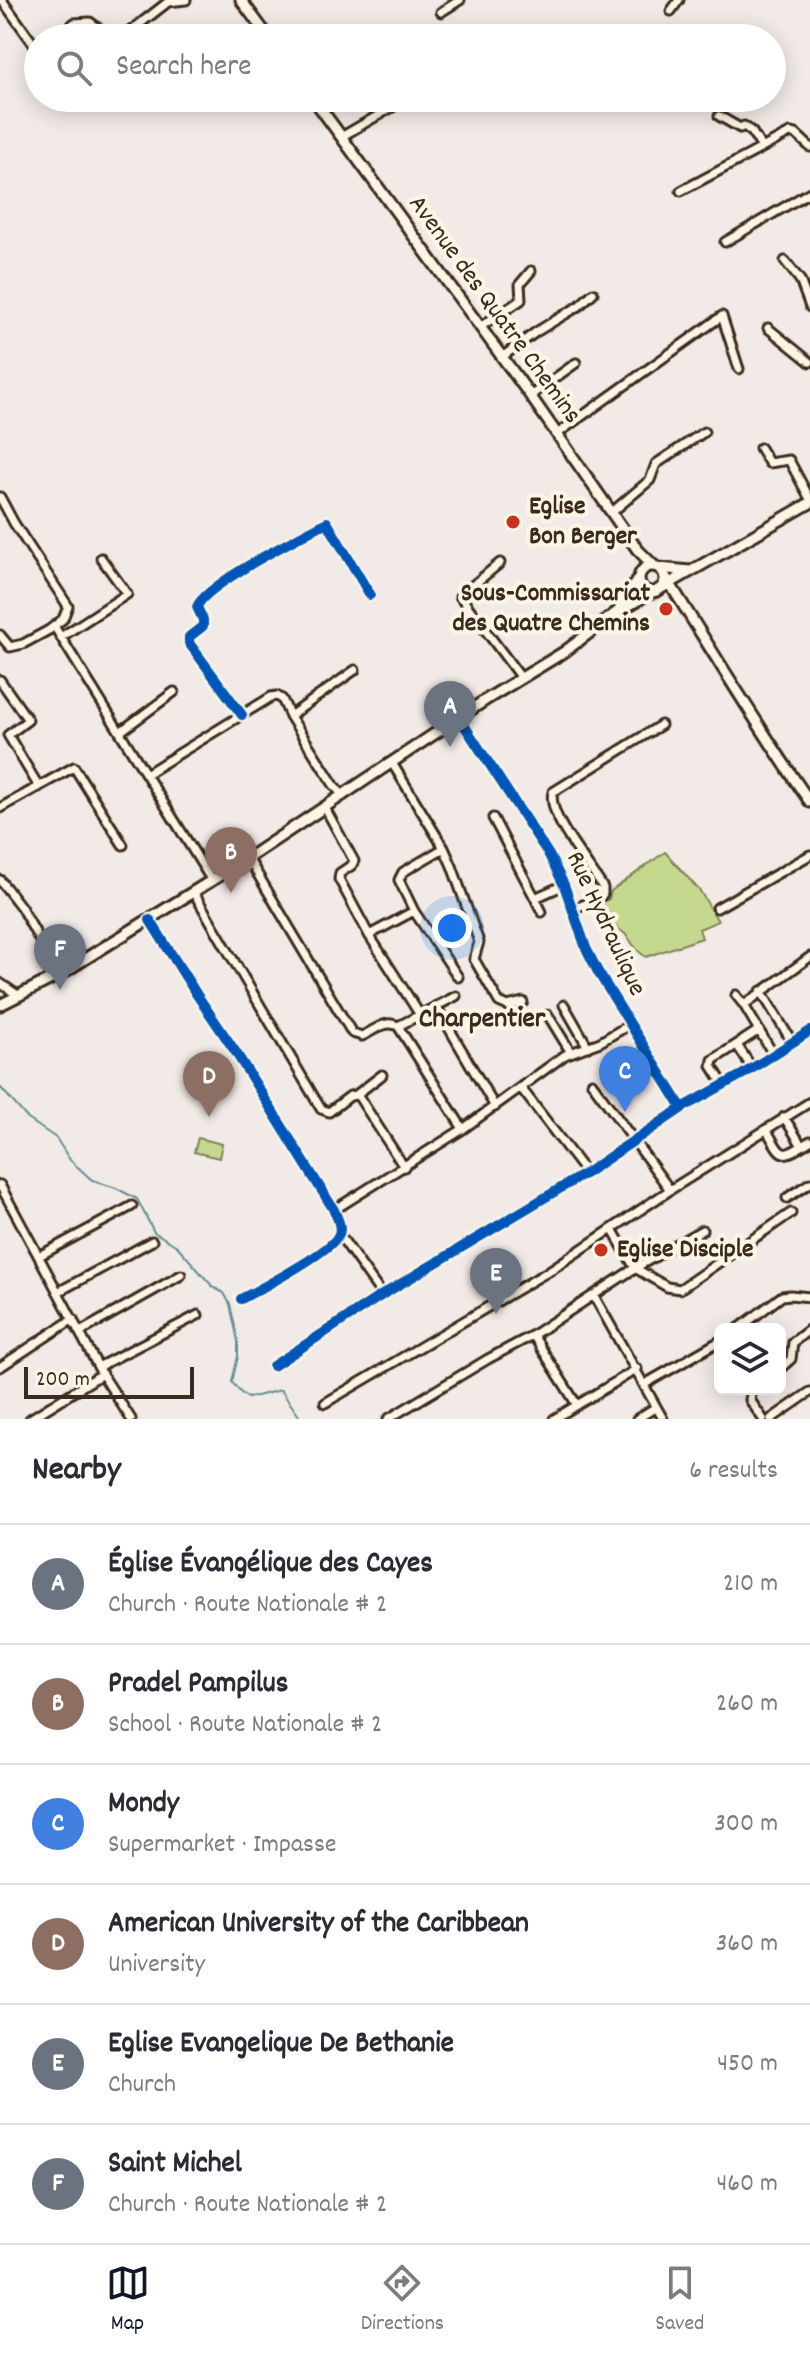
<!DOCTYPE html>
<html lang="en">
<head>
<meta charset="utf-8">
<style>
  :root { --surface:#fff; --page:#f7f7f7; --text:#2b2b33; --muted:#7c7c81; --line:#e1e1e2; --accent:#111827 }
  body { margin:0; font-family:Dekko,sans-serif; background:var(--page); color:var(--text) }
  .controls { position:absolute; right:24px; bottom:24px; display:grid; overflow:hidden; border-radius:12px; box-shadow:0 4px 20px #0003 }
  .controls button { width:72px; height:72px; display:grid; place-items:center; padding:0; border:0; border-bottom:2px solid var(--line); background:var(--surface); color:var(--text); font:40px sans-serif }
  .scale { position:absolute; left:24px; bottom:20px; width:170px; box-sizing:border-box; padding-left:8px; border:4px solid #3b2a1e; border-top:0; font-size:22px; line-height:28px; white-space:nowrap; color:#3b2a1e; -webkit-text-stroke:6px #fcf5e5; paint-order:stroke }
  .you { position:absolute; left:452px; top:928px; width:28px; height:28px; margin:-20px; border:6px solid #fff; border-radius:50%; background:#1a73e8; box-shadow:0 0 0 12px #1a73e833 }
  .badge { display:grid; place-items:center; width:52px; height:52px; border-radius:50%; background:var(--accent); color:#fff; font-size:26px; font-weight:700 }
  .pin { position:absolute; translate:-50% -66px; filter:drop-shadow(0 2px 4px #0008) }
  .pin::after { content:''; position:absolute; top:42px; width:28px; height:24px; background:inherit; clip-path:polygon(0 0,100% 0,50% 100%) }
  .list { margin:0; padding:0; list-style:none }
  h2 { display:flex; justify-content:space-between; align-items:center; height:104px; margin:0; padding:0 32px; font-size:34px }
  h2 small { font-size:26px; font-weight:400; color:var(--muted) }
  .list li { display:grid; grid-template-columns:52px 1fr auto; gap:24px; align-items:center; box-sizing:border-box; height:120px; padding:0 32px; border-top:2px solid var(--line) }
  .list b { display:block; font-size:30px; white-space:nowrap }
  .list p { margin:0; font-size:26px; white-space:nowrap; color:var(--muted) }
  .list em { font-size:26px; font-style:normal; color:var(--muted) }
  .icon { flex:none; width:44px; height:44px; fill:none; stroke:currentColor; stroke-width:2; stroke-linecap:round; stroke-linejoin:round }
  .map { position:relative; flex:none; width:810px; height:1419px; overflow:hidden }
  .search { position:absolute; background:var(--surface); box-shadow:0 4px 20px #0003; left:24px; right:24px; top:24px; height:88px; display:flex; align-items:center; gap:20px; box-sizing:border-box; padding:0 28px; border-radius:44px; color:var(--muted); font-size:30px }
  .sheet { height:824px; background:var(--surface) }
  nav { display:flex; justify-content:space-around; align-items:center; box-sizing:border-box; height:112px; border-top:2px solid var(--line); background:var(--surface); font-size:22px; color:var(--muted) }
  nav a { display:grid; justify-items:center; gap:4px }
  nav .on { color:var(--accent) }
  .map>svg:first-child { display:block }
  .green { fill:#c5d98e; stroke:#808256; stroke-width:2 }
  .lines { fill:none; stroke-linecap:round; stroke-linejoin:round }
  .stream { stroke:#648d91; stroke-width:2 }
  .minor-casing { stroke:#3b2a1e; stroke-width:13 }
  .major-casing { stroke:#3b2a1e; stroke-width:15 }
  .minor { stroke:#fcf5e5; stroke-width:7 }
  .major { stroke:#fcf5e5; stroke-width:9 }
  .cycleway-casing { stroke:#fcf5e5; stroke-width:15 }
  .cycleway { stroke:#0057b8; stroke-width:10 }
  .poi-dot { fill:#c8321e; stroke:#fcf5e5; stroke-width:3 }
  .labels { text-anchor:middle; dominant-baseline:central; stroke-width:8; stroke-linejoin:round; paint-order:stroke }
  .street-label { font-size:26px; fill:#3b2a1e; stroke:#fcf5e5 }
  .poi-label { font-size:26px; font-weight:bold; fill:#3b2a1e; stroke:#fcf5e5; text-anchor:start }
  .neighbourhood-label { font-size:28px; font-weight:bold; fill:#3b2a1e; stroke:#fcf5e5 }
</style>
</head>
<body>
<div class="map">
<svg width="810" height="1419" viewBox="0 0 810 1419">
  <rect width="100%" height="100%" fill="#f2eae7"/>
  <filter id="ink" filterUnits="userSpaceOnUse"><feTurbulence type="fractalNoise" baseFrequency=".0125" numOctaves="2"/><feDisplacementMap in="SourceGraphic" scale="16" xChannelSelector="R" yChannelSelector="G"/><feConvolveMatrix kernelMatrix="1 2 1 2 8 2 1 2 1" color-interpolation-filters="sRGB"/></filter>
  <g filter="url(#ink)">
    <!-- green -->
    <path class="green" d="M665,852L700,891L718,921L699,929L702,938L646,957C633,948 635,946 626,935C623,931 603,919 596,917L597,904L609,899L611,891Z
      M198,1138L222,1144L219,1158L194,1152Z
      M496,1265L510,1286L498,1294L484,1272Z"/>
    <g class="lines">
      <!-- stream -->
      <path class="stream" d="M0,1087L28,1119L56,1138L70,1160L92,1180L116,1188L137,1199L154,1232L177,1246L213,1287L224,1293L230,1304L238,1341V1356L232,1382L240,1392L248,1398L281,1390L301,1419"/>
      <!-- minor casing -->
      <g class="minor-casing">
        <path id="minor" d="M2,0L38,50
          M671,11L679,0
          M441,12L460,0
          M59,38L74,23L90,22L112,38
          M117,38L132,30L168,2L186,0
          M719,116L740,128L744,126L752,132L762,148
          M341,137L408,98
          M681,191L790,133L796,134L810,147
          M725,242L810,192
          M785,261L800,280L810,307
          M480,327L521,300L520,284L531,271
          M768,328L810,362
          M502,357L536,332L579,306L593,293
          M530,396L576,363
          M557,434L722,316L739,369
          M760,448L769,463L789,460L810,499
          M0,497L14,523L68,606L63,619L49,630L23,644L10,647L0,635
          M611,513L650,480L656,464L704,432
          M500,563L460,596L521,678
          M54,626L212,881
          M61,637L127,594L101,558
          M0,680L28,720L8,735L39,787
          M242,715L189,643V637L203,626V620L197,607C204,585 302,536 327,522L370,595
          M290,716L334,785L343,796
          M460,719L549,855L564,885L586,948L598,972L682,1108
          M120,732L174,692
          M392,763L444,848L452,866L479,942L474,959L499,1002L508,1006L523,1002
          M146,774L271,697L277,696L282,699L290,716L355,670
          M0,808L74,767L123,845
          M325,808L354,861L352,865L340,873L339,879L369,935L420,1015L456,996
          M493,818L535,898L564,885
          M444,848L403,872L399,880L414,911L458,977
          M248,858L352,1033L362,1036C374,1031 385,1019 398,1026L463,1129
          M0,880L21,907L59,975
          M194,893L321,1109L329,1112L350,1096L356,1095L359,1097L404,1167
          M535,898L542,912
          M717,908L810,855
          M573,909L598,899L603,894V888C591,866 546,816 553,792L661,725
          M150,920L197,995L235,1051L334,1210C337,1218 342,1226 339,1234C334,1250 258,1290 241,1299
          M369,935L414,911
          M0,983L19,996
          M761,991L792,1042
          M736,995L744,1005
          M564,1005L588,1047
          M436,1006L495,1107
          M548,1015L570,1051
          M398,1026L420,1015
          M737,1045L752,1068
          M773,1054L744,1005L810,957
          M592,1083L670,1190
          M724,1085L712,1066L713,1060L759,1030
          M521,1088L586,1173
          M356,1095L382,1075
          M784,1117L802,1146
          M766,1129C783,1158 780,1160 810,1141
          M0,1185L102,1374L131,1419
          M787,1198L810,1183
          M334,1210L463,1129L565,1055L600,1042L629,1025
          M612,1229L635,1268L667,1287L680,1289L791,1213
          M339,1234L382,1295
          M39,1256L132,1206
          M58,1292L152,1241
          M594,1296L663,1419
          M738,1329L782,1296L790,1295L810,1297
          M80,1332L181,1275
          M533,1335L577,1405
          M273,1366L382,1295L586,1173L682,1108L745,1073L810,1031
          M0,1367L73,1319
          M98,1367L198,1315
          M780,1369L791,1359L793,1342L810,1329
          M645,1384L720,1341
          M752,1389L750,1400L763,1419
          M325,1403L549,1271L670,1190L810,1102
          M30,1419L102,1374
          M388,1419L488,1359L533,1335L635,1268L702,1230
          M554,1419L637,1369
          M637,1419L656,1407
          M771,1419L810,1392"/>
      </g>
      <!-- major casing -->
      <g class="major-casing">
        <path id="major" d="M241,0L269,38
          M313,98L527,391L637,549L654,566
          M639 579a13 13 0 1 1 26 0a13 13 0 1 1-26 0Z
          M659,568L690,571
          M665,576C713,652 759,729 810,802
          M658,590L810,503
          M620,608L639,577
          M0,1005L59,975L248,858L487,699L564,652L617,612L652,592"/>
      </g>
      <!-- minor -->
      <use href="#minor" class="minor"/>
      <!-- major -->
      <use href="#major" class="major"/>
      <!-- cycleway casing -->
      <g class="cycleway-casing">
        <path id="cycleway" d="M242,715L189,643V637L203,626V620L197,607C204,585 302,536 327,522L370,595
          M460,719L549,855L564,885L586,948L598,972L682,1108
          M150,920L197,995L235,1051L334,1210C337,1218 342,1226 339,1234C334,1250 258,1290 241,1299
          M273,1366L382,1295L586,1173L682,1108L745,1073L810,1031"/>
      </g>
      <!-- cycleway -->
      <use href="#cycleway" class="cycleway"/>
    </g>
  </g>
  <!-- markers -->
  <g class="poi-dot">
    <circle cx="513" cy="522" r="8"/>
    <circle cx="666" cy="609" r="8"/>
    <circle cx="601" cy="1250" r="8"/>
  </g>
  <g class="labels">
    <!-- street labels -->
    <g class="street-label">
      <text transform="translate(494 310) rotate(54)">Avenue des Quatre Chemins</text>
      <text transform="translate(605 924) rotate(65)">Rue Hydraulique</text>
    </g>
    <!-- poi labels -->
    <g class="poi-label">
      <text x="529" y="507">Eglise<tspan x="529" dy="30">Bon Berger</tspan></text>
      <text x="650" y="594" text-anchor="end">Sous-Commissariat<tspan x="650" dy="30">des Quatre Chemins</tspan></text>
      <text x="617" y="1250">Eglise Disciple</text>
    </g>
    <!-- neighbourhood labels -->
    <g class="neighbourhood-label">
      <text x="482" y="1021">Charpentier</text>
    </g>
  </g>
</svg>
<div class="controls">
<button><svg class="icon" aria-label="layers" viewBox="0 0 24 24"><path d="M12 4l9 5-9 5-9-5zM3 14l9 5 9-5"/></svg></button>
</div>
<div class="scale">200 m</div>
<div class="you"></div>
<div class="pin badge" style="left:450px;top:747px;background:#6b7280">A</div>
<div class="pin badge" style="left:231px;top:893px;background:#8d6e63">B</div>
<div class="pin badge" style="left:625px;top:1112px;background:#3f7fe0">C</div>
<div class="pin badge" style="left:209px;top:1117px;background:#8d6e63">D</div>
<div class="pin badge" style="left:496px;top:1314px;background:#6b7280">E</div>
<div class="pin badge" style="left:60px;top:990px;background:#6b7280">F</div>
<div class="search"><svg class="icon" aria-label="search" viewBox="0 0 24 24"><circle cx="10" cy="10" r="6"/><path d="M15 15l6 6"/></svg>Search here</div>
</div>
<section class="sheet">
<h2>Nearby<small>6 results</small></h2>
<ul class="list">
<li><span class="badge" style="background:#6b7280">A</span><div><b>Église Évangélique des Cayes</b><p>Church · Route Nationale # 2</p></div><em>210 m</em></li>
<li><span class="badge" style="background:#8d6e63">B</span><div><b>Pradel Pampilus</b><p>School · Route Nationale # 2</p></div><em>260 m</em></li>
<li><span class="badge" style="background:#3f7fe0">C</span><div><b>Mondy</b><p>Supermarket · Impasse</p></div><em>300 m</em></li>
<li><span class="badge" style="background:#8d6e63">D</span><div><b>American University of the Caribbean</b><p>University</p></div><em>360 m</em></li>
<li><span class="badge" style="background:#6b7280">E</span><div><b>Eglise Evangelique De Bethanie</b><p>Church</p></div><em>450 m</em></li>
<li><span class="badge" style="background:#6b7280">F</span><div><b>Saint Michel</b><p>Church · Route Nationale # 2</p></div><em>460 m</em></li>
</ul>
</section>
<nav>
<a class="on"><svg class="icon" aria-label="map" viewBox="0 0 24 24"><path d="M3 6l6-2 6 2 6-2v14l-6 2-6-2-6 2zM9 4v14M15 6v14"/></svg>Map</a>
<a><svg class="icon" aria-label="directions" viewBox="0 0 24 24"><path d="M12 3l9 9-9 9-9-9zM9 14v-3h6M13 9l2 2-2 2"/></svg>Directions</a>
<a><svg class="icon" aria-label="saved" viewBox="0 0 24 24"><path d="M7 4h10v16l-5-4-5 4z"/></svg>Saved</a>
</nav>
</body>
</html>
